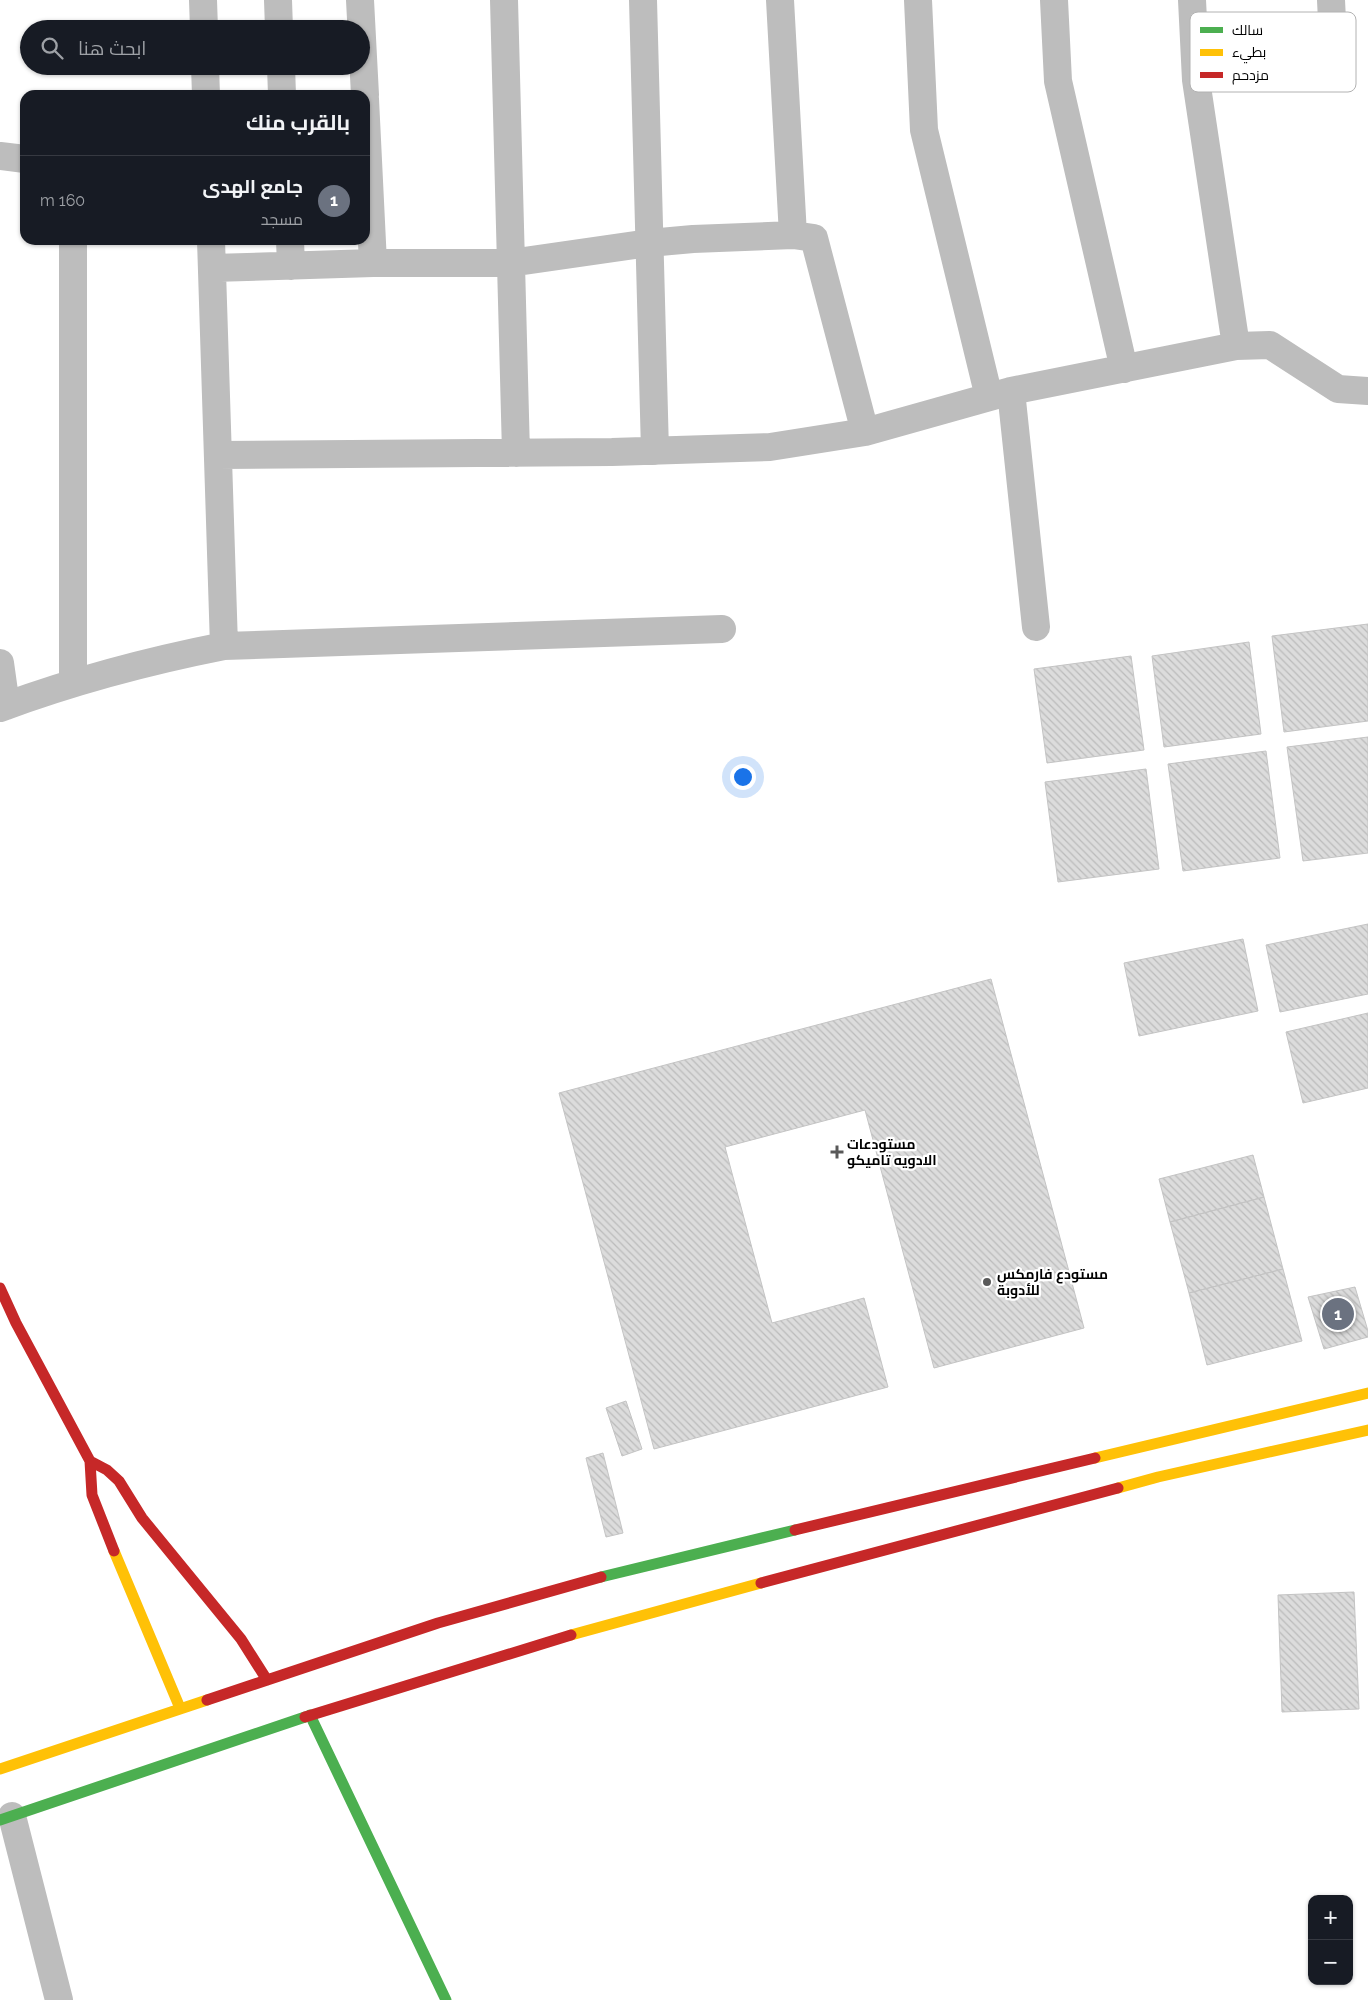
<!DOCTYPE html>
<html lang="ar">
<head>
<meta charset="utf-8">
<style>
  :root { --surface:#171b24; --page:#20242c; --text:#f1f3f6; --muted:#9ea1a6; --line:#363941; --accent:#d93025 }
  body { margin:0; font-family:Raleway,Cairo,sans-serif; background:var(--page); color:var(--text); direction:rtl }
  .controls { position:absolute; right:15px; bottom:15px; display:grid; overflow:hidden; border-radius:10px; box-shadow:0 1px 4px #0004 }
  .controls button { width:45px; height:45px; display:grid; place-items:center; padding:0; border:0; border-bottom:1px solid var(--line); background:var(--surface); color:var(--text); font:25px sans-serif }
  .you { position:absolute; left:742px; top:776px; width:18px; height:18px; margin:-12px; border:4px solid #fff; border-radius:50%; background:#1a73e8; box-shadow:0 0 0 8px #1a73e833 }
  .badge { display:grid; place-items:center; width:32px; height:32px; border-radius:50%; background:var(--accent); color:#fff; font-size:16px; font-weight:700 }
  .pin { position:absolute; translate:-50% -50%; border:2px solid #fff; box-shadow:0 1px 5px #0006 }
  .list { margin:0; padding:0; list-style:none }
  h2 { display:flex; justify-content:space-between; align-items:center; height:65px; margin:0; padding:0 20px; font-size:21px }
  h2 small { font-size:16px; font-weight:400; color:var(--muted) }
  .list li { display:grid; grid-template-columns:32px 1fr auto; gap:15px; align-items:center; box-sizing:border-box; height:90px; padding:0 20px; border-top:1px solid var(--line) }
  .list b { display:block; font-size:19px; white-space:nowrap }
  .list p { margin:0; font-size:16px; white-space:nowrap; color:var(--muted) }
  .list em { font-size:16px; font-style:normal; color:var(--muted) }
  .icon { flex:none; width:28px; height:28px; fill:none; stroke:currentColor; stroke-width:2; stroke-linecap:round; stroke-linejoin:round }
  .map { position:relative; flex:none; width:1368px; height:2000px; overflow:hidden; direction:ltr }
  .search { position:absolute; background:var(--surface); box-shadow:0 1px 4px #0004; left:20px; top:20px; width:350px; height:55px; display:flex; align-items:center; gap:12px; box-sizing:border-box; padding:0 18px; border-radius:28px; color:var(--muted); font-size:19px }
  .panel { position:absolute; background:var(--surface); box-shadow:0 1px 4px #0004; left:20px; top:90px; width:350px; height:155px; border-radius:15px; direction:rtl }
  .map>svg:first-child { display:block }
  .building { fill:url(#building-back-hatch); stroke:#c4c4c4 }
  .lines { fill:none; stroke-linecap:round; stroke-linejoin:round }
  .street { stroke:#bdbdbd; stroke-width:28 }
  .fast { stroke:#4caf50; stroke-width:11 }
  .slow { stroke:#ffc107; stroke-width:11 }
  .jam { stroke:#c62828; stroke-width:11 }
  .poi-dot { fill:#595959; stroke:#fff; stroke-width:2 }
  .labels { text-anchor:middle; dominant-baseline:central; stroke-width:4.5; stroke-linejoin:round; paint-order:stroke }
  .poi-label { font-size:14px; font-weight:bold; fill:#000; stroke:#fff; text-anchor:start }
  .key { fill:#fff; stroke:#b2b2b2; stroke-width:1 }
  .key-label { font-size:14px; fill:#000 }
</style>
</head>
<body>
<div class="map">
<svg width="1368" height="2000" viewBox="0 0 1368 2000">
  <defs>
    <pattern id="building-back-hatch" width="6" height="6" patternUnits="userSpaceOnUse" patternTransform="scale(1.25)"><rect width="6" height="6" fill="#dcdcdc"/><path d="M-1 5l2 2M0 0l6 6M5-1l2 2" fill="none" stroke="#bbb"/></pattern>
  </defs>
  <rect width="100%" height="100%" fill="#fff"/>
  <!-- building -->
  <path class="building" d="M1368,624V721L1284,732L1272,636Z
    M1249,642L1261,734L1164,747L1152,656Z
    M1131,656L1144,750L1047,763L1034,669Z
    M1368,737V853L1303,861L1287,747Z
    M1266,751L1280,858L1183,871L1168,764Z
    M1146,769L1159,869L1058,882L1045,782Z
    M1368,924V994L1280,1012L1266,945Z
    M1243,939L1258,1011L1139,1036L1124,963Z
    M991,979L1084,1328L934,1368L865,1110L725,1147L772,1323L864,1298L888,1387L654,1449L559,1093Z
    M1368,1013V1088L1303,1103L1286,1032Z
    M1253,1155L1264,1197L1170,1222L1159,1179Z
    M1264,1197L1283,1269L1189,1293L1170,1222Z
    M1283,1269L1302,1341L1207,1365L1189,1293Z
    M1355,1287L1368,1331V1337L1324,1349L1308,1297Z
    M626,1401L642,1449L622,1456L606,1408Z
    M603,1453L623,1533L606,1537L586,1458Z
    M1354,1592L1359,1709L1282,1712L1278,1595Z"/>
  <g class="lines">
    <!-- street -->
    <path class="street" d="M203,0L204,29
      M278,0L279,29
      M360,0L365,95
      M504,0L516,453
      M643,0L655,451
      M780,0L793,235L814,238L865,432
      M918,0L924,130L989,397
      M1054,0L1058,81L1124,369
      M1192,0L1196,80L1236,346
      M1331,0L1334,61
      M205,66L206,95
      M281,66L282,95
      M365,99L373,263
      M0,156L25,159
      M211,240L224,646
      M290,240L291,266
      M212,268L373,263H510L649,243L693,239L793,235
      M1011,391L1036,627
      M218,455L612,452L770,447L865,432L1011,391L1236,346L1270,345L1338,389L1368,391
      M0,663L6,706
      M73,683V240
      M0,708C73,681 148,661 224,646L722,629
      M12,1816L59,2000"/>
    <!-- fast -->
    <path class="fast" d="M601,1577L795,1530
      M310,1715L446,2000
      M0,1820L305,1717"/>
    <!-- slow -->
    <path class="slow" d="M1095,1458L1368,1393
      M1118,1488L1158,1477L1368,1430
      M114,1551L180,1708
      M571,1635L761,1583
      M0,1769L207,1700"/>
    <!-- jam -->
    <path class="jam" d="M0,1288L16,1323L90,1461L92,1495L114,1551
      M90,1461L107,1470L119,1481L142,1518L241,1639L267,1680
      M795,1530L1095,1458
      M761,1583L1118,1488
      M207,1700L438,1623L601,1577
      M305,1717L571,1635"/>
  </g>
  <!-- markers -->
  <g class="poi-dot">
    <path d="M834.5 1144.5h5v5h5v5h-5v5h-5v-5h-5v-5h5z"/>
    <circle cx="987" cy="1282" r="5"/>
  </g>
  <g class="labels">
    <!-- poi labels -->
    <g class="poi-label">
      <text x="847" y="1144">مستودعات<tspan x="847" dy="16">الادويه تاميكو</tspan></text>
      <text x="997" y="1274">مستودع فارمكس<tspan x="997" dy="16">للأدوبة</tspan></text>
    </g>
  </g>
  <!-- legend -->
  <rect x="1190" y="12" width="166" height="80" rx="8" class="key"/>
  <rect x="1200" y="27" width="23" height="6" fill="#4caf50"/>
  <rect x="1200" y="49" width="23" height="7" fill="#ffc107"/>
  <rect x="1200" y="72" width="23" height="6" fill="#c62828"/>
  <g class="key-label">
    <text x="1232" y="35">سالك</text>
    <text x="1232" y="57">بطيء</text>
    <text x="1232" y="80">مزدحم</text>
  </g>
</svg>
<div class="controls">
<button>+</button>
<button>−</button>
</div>
<div class="you"></div>
<div class="pin badge" style="left:1338px;top:1314px;background:#6b7280">1</div>
<div class="search"><svg class="icon" aria-label="search" viewBox="0 0 24 24"><circle cx="10" cy="10" r="6"/><path d="M15 15l6 6"/></svg>ابحث هنا</div>
<section class="panel">
<h2>بالقرب منك<small></small></h2>
<ul class="list">
<li><span class="badge" style="background:#6b7280">1</span><div><b>جامع الهدى</b><p>مسجد</p></div><em>160 m</em></li>
</ul>
</section>
</div>
</body>
</html>
